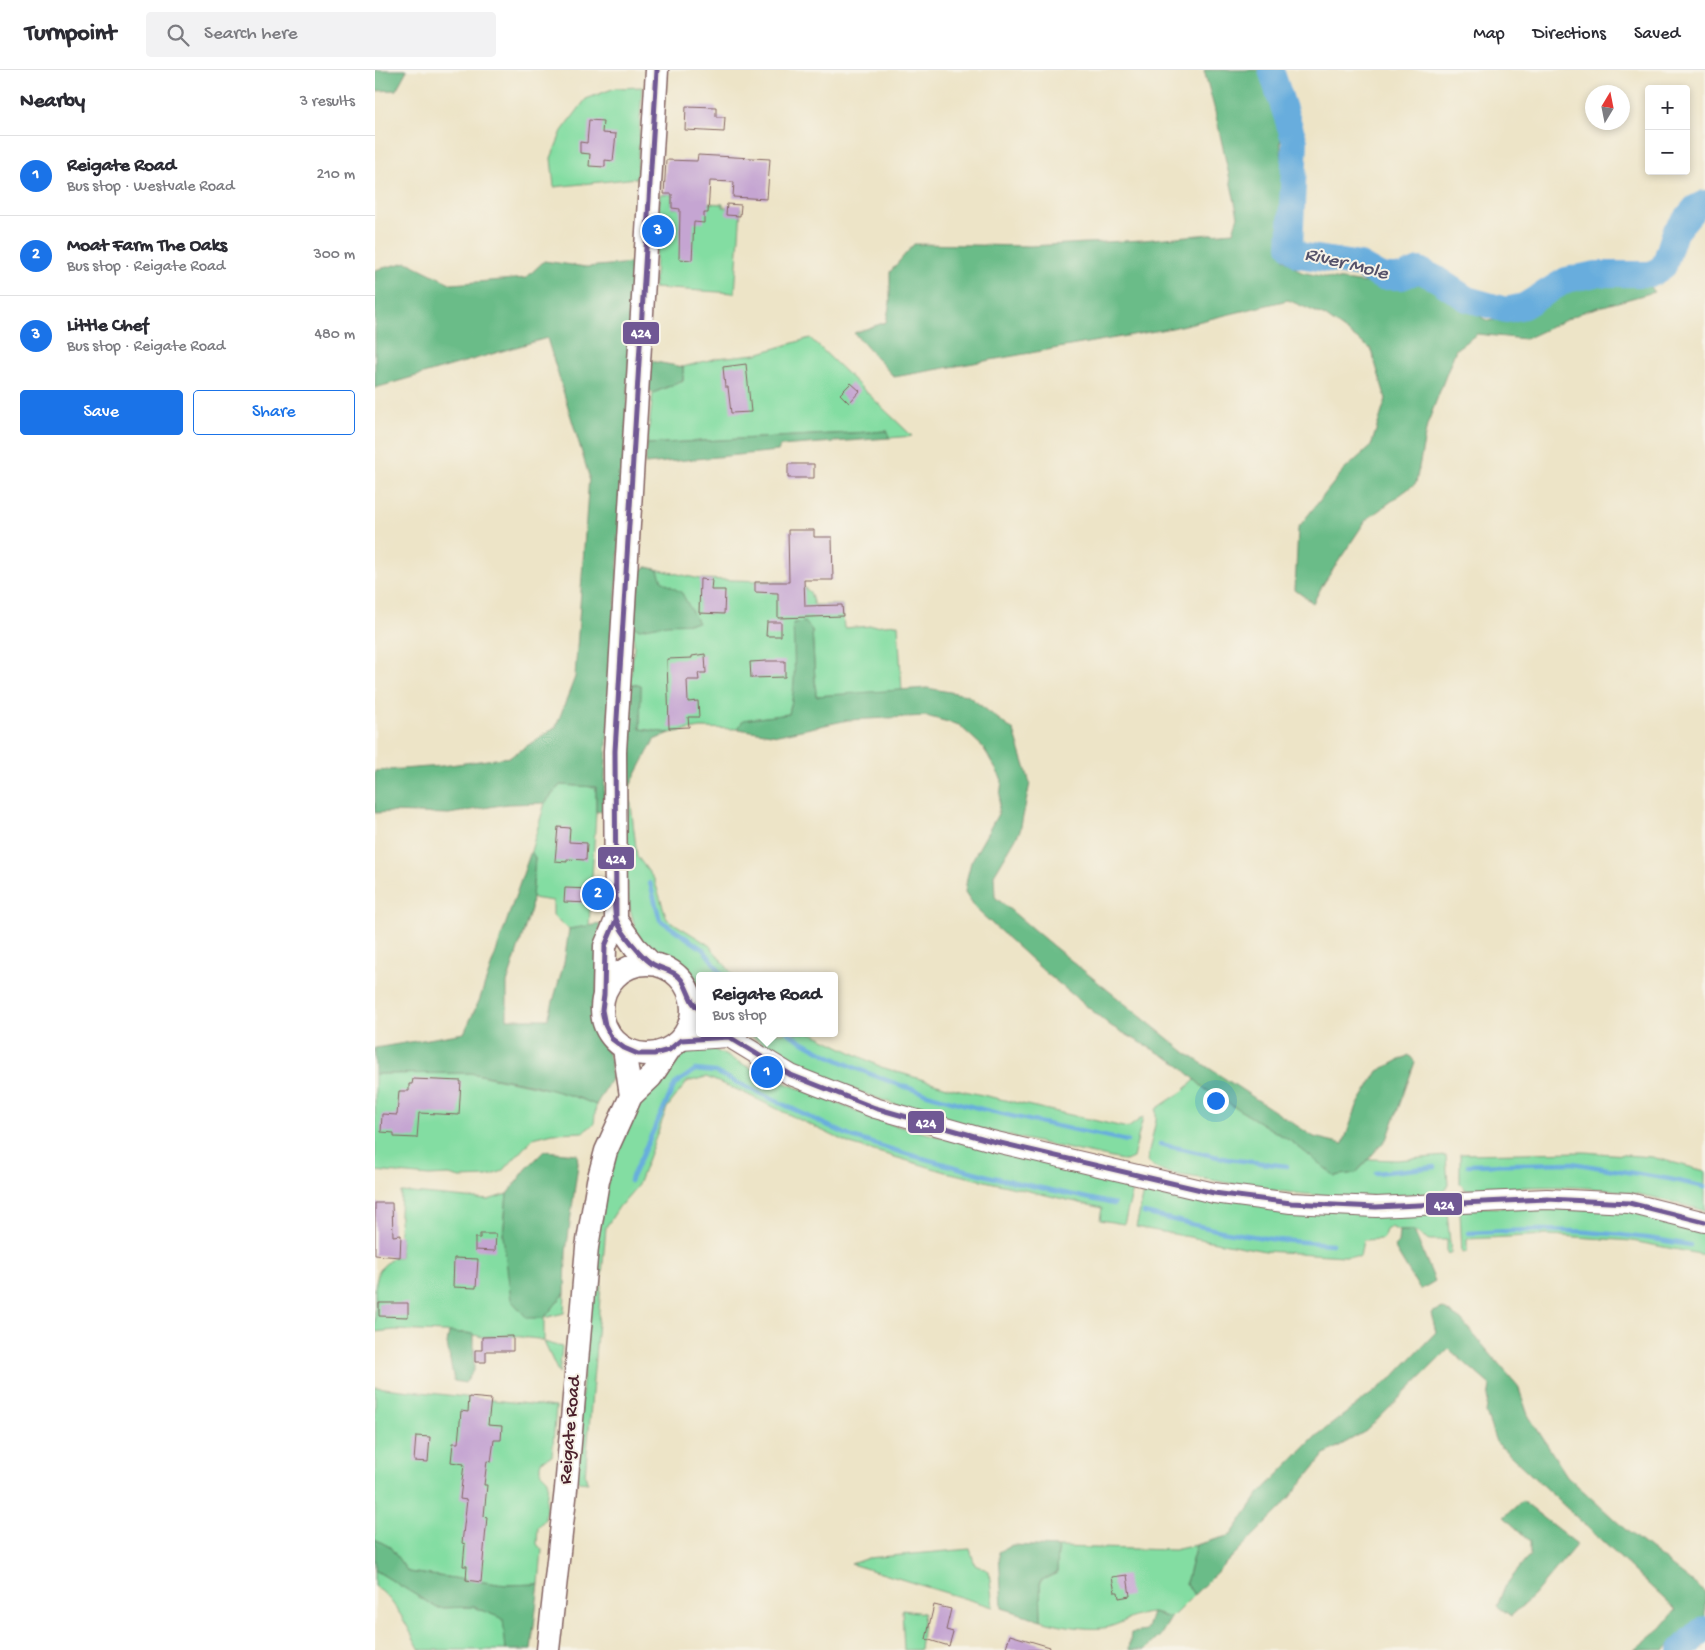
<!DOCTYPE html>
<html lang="en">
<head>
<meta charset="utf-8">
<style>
  :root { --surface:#fff; --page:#f2f2f3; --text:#2b2b33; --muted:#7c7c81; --line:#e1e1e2; --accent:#1a73e8 }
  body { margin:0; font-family:"Gochi Hand",sans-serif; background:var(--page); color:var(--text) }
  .controls { position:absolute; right:15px; top:15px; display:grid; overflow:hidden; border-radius:5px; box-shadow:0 2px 8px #0003 }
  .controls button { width:45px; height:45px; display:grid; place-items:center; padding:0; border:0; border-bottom:1px solid var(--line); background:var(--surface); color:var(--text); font:25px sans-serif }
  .compass { position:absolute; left:1210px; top:15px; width:45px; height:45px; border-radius:50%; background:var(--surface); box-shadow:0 2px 8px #0003; rotate:10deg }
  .you { position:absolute; left:840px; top:1030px; width:18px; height:18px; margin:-12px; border:4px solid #fff; border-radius:50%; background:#1a73e8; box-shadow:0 0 0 8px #1a73e833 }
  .badge { display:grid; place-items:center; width:32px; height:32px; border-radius:50%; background:var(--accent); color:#fff; font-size:16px; font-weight:700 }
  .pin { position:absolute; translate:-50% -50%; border:2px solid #fff; box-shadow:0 1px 5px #0006 }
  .popup { position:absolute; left:321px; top:902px; width:142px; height:65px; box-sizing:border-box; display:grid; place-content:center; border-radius:5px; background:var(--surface); filter:drop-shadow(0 1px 4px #0005); font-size:16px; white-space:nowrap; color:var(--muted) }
  .popup b { font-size:19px; color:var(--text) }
  .popup::after { content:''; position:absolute; left:50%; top:100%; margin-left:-10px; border:10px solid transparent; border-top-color:var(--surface) }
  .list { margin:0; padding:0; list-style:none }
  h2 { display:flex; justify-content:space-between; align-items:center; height:65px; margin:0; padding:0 20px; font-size:21px }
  h2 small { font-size:16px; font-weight:400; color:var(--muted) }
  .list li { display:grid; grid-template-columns:32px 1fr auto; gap:15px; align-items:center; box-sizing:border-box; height:80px; padding:0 20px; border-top:1px solid var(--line) }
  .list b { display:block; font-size:19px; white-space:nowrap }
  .list p { margin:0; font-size:16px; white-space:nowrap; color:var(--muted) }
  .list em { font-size:16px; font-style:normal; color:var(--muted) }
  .actions { display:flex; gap:10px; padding:15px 20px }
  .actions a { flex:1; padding:11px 0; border:1px solid var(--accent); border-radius:5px; text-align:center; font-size:18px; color:var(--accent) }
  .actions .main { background:var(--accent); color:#fff }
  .icon { flex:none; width:28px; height:28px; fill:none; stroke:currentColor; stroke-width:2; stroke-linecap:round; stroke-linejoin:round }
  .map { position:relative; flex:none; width:1330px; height:1580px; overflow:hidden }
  header { display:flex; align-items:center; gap:30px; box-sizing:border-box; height:70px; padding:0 25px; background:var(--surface); border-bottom:1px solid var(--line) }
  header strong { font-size:24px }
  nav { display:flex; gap:28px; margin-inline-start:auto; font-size:18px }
  .search { width:350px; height:45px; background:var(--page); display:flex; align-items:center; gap:12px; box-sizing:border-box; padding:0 18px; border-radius:5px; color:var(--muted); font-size:19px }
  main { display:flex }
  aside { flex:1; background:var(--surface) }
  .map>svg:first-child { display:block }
  .green { fill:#83dda2; stroke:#667e66 }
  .forest { fill:#6abc88; stroke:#5a6e5a }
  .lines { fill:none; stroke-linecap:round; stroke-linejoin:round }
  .stream { stroke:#67addd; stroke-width:4.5 }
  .river { stroke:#67addd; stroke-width:26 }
  .building { fill:#c5a5d2 }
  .secondary-casing { stroke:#836462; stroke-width:22 }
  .primary-casing { stroke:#836462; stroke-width:25 }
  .secondary { stroke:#fff; stroke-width:20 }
  .primary { stroke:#fff; stroke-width:22 }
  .bus-1-casing { stroke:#f7f3e8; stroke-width:9 }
  .bus-1 { stroke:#705894; stroke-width:5 }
  .labels { text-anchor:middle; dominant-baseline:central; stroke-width:4; stroke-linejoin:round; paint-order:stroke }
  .street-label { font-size:19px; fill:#4a1f2b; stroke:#f7f3e8 }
  .water-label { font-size:20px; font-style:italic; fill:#545169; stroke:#f7f3e8 }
  .line-badge { stroke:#f7f3e8; stroke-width:2 }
  .badge-label { font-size:14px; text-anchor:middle; font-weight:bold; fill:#fff }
</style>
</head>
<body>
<header>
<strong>Turnpoint</strong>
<div class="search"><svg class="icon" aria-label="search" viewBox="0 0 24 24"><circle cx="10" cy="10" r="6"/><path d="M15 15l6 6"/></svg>Search here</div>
<nav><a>Map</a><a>Directions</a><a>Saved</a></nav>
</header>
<main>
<aside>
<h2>Nearby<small>3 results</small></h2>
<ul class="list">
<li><span class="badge">1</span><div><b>Reigate Road</b><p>Bus stop · Westvale Road</p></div><em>210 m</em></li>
<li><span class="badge">2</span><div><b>Moat Farm The Oaks</b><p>Bus stop · Reigate Road</p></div><em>300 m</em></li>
<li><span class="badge">3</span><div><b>Little Chef</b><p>Bus stop · Reigate Road</p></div><em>480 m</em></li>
</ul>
<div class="actions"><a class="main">Save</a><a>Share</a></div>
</aside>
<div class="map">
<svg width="1330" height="1580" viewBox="0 0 1330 1580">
  <rect width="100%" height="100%" fill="#f7f3e8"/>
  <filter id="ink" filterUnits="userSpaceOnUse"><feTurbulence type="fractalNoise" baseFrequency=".02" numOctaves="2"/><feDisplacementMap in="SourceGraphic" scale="10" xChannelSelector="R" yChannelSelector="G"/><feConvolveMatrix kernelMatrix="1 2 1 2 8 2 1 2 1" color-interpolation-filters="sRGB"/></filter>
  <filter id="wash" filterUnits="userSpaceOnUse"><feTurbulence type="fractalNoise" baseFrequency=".0096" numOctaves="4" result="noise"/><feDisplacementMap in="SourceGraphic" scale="20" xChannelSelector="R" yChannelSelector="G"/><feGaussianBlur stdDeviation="1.12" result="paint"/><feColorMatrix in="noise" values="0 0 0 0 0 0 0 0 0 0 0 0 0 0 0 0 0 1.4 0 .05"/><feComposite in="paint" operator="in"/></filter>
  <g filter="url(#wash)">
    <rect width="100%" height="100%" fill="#ede4c7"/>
    <!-- green -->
    <path class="green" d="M267,17L262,108L179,117L176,88L187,61L211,29L240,18Z
      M285,124H297V138L318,139V132L348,134V137L366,138L360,223L279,218Z
      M435,268L537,366L514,368L512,361L272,374L278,323L308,311V297L342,288L381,284Z
      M272,497L325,509L422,512L435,522L439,535H467L469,558L523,554L527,621L441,626L437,560L419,553C420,584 422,614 414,644L368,650L363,659L326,658L295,663L265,659L266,616L255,613L259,576L258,557L263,501Z
      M247,703L254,718L262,786L279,809L292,849L334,875L359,906H324V917L306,892L272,879L261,861L254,835L247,779Z
      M185,715L221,717V742L214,856L194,859L178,846V831L157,828L160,788L156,781L170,733Z
      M372,963H437L506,997L572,1017L753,1058L768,1047L758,1088L751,1091C637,1066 517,1046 415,989C400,981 386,973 372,963Z
      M320,977H334L387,1004L515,1054L601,1076L754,1111L759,1116L749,1154L725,1150L727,1138L571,1102L475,1074L367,1022L331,1007L312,1012L292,1038L263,1115L244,1137L231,1157L210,1406L213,1413L204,1412L201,1407L217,1188L234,1106L250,1062L267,1028L305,982Z
      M95,1003C138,1013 181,1017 221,1035L219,1054L208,1062L178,1063L158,1068L128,1101L112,1107L85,1108L74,1105L54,1106L0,1101V1004Z
      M820,1010L830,1019L917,1072L960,1105L981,1103L994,1089L1022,1090L1071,1086L1073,1115L1068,1123C1031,1125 994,1127 957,1126C913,1124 869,1116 825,1108C808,1105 783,1105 772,1091L781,1050V1039L808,1021Z
      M1209,1082L1277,1087L1330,1101V1141C1302,1133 1273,1125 1244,1121C1193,1114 1141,1117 1090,1120L1085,1113V1084Z
      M775,1114L1072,1142L1076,1183L1072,1184V1170H1055L1039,1161H1024L1016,1157L1011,1160L1008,1169L988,1170L985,1187L890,1181L766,1158L761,1157L770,1118Z
      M26,1122L113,1130L132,1124L128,1166L169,1248L190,1223L189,1243L169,1248V1272L187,1277L184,1304L169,1272L163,1269L138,1266L107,1267L93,1263L20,1260L0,1262V1217L4,1200L18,1187H25L26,1166L24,1165Z
      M1090,1137L1254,1140L1330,1159V1185L1257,1171L1173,1165L1092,1169V1182L1087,1183L1085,1142Z
      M0,1317L181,1337L177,1386L166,1391V1403L173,1410L170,1449L163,1457L162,1474L167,1480L164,1514L131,1515L33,1502L15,1477L0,1469Z
      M821,1475L811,1513L819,1525L796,1548C790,1547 783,1543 777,1543C760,1543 745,1556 728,1558C711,1560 682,1555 666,1550L665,1511L682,1503L683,1477L799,1480Z
      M595,1479L600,1495L614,1501L618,1537L476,1494L493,1488Z
      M0,1500L62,1538L99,1537L129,1549L131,1580H45C33,1559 21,1530 0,1516Z
      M527,1540L549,1543L545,1580H529Z"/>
    <!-- forest -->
    <path class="forest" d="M0,0H32L21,20L0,21Z
      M829,0H886L905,58L907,95L905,163L909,189L926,202L959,209L1017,216L1038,212L1074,223L1112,251L1144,246L1200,213L1269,210L1279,222L1210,241L1150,269L1102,264L1081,279L1052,355L1041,413L991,450L947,516L938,533L920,520L923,458L968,401L996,376L1011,329L996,279L950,246L913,230L797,258L519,307L479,263L511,252L515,233V202L539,174L655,176L768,170L858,162L863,146L839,37Z
      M169,191L211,197L258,193L251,362L228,741L221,742V717L185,715L170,733L132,734L74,744L15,742L0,743V701L67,696L135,687L181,657L200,607L214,406L172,268L0,318V200L32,192L77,214L151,208Z
      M275,291L308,297V310L278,323L273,319Z
      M513,361L514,368L405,376L403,381L270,394L272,374Z
      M272,497L283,500L287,511L307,523L323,553L292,554L265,559L258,557L263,501Z
      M430,552L437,560L441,626L552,618L592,625L639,661L655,713L645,761L619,805L620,827L678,876L811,983L939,1067L968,1074L982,1036L1003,1001L1034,985L1040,992L1013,1067L981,1103L960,1106L917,1072L830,1019L802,993L736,956L671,903L602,840L590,822L592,808L596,792L623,744L627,710L608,677L584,655L551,646L473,650L403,665L363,659L368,650L414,644C422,614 419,584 418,553Z
      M255,613L266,616L265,659L295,663L279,670L254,718L247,703Z
      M156,781L160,788L156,839L132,913V949H173L189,893L194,859L225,854L220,950L236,991V1009L221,1035L204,1028L159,1015L95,1003L0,1004V978L89,963L104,931Z
      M169,1081L202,1084L203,1094L191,1182L190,1223L169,1248H152L136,1230L128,1166L132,1124L152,1098Z
      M1024,1161H1039L1060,1211L1045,1220L1019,1177L1023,1173Z
      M1068,1238L1086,1250L1143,1316L1153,1345L1192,1406L1251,1460L1330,1522V1550L1314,1557L1289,1580H1259L1286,1558L1301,1540L1121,1372L1111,1343L1115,1315L1074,1279L991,1361L950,1384L906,1438L819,1525L811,1513L821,1475L856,1465L884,1424L940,1367L1017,1308L1061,1262L1056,1243Z
      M74,1262L99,1264V1299L90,1313L79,1311L72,1274Z
      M1147,1431L1202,1474L1158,1526L1136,1546L1122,1536L1130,1516L1155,1485V1471L1129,1447Z
      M0,1469L15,1477L33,1502L131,1515L164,1514L156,1580H131L128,1549L99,1537L62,1538L0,1500Z
      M637,1475L683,1477L682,1503L665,1511L666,1550L627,1538L624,1482Z
      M777,1543L796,1548L785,1566L770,1580H754L756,1563L771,1561Z"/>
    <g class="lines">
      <!-- stream -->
      <path class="stream" d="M275,813L285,850L329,880L348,906
        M413,963C514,1026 637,1046 752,1071
        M785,1074L852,1089L912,1096
        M1093,1095L1197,1093L1294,1109L1330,1117
        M1001,1103L1060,1097
        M255,1111L300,1014L320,1000L340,1002L477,1067L532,1084L617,1107L739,1134
        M769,1143L846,1161L902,1170L957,1174
        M1094,1163C1119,1162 1145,1160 1170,1160C1219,1161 1267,1166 1315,1175"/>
      <!-- river -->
      <path class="river" d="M896,0L920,72L915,176L924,185L985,195L1006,207H1027L1044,200L1062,209L1092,229L1131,240L1149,236L1191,210L1221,204H1277L1289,196L1300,162L1320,138L1330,133
        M1306,1580L1326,1561L1330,1560"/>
    </g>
    <g id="blocks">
      <!-- building -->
      <path class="building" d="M311,36L341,37V47H350L349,62L310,60Z
        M214,50L228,51L227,63L241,64L238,91L230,90V97L214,96L215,84L205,83V72L212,73Z
        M323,85L395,89L392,129L358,127L359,112L335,111L333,143H329V153L319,152L317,190L304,189L305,139L297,138V124H289L291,90L322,91Z
        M352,134L366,135L365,146L351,145Z
        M371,294L376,342L356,343L353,317H350L348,297Z
        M476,313L485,321L474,333L465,324Z
        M413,394H439V408H413Z
        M413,460H439V467H457L458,510H429L430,536L467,535L468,546L403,548V523L380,522V512H414Z
        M325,509L337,510L336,520H350L349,544L324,543Z
        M392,552H406V566H391Z
        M330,584L331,603H323L324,610H312L313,632L323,631L324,647H313L314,657L294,658L292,589L317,588V586Z
        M392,591H410V607L376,608L375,592Z
        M183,757L195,758L194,772L212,773L211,790L192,789V792L180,791Z
        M190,818L217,819L216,833L189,832Z
        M38,1009L86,1011L84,1045L44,1043L42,1068L19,1067V1063L6,1062L7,1044L22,1045L24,1021H34V1014H37Z
        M0,1133H17L18,1166L26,1165L25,1187L0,1185Z
        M105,1164H121L120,1181L100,1180V1168H105Z
        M79,1188L103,1189L101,1218L78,1217Z
        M4,1233H33V1247L4,1246Z
        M138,1266V1281H111V1292H100V1280H107V1267Z
        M94,1327L116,1329L113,1355L127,1356L126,1370H119L116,1392L112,1391L109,1415H112L109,1446L112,1447L106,1512L91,1510L92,1496H88L90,1474L87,1473L92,1430L85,1429L89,1394L76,1392L78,1373H83L86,1341L93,1342Z
        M41,1366L55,1367L53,1392L39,1391Z
        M752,1505L755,1526L744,1528L743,1522H740L737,1507Z
        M559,1535L576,1539L571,1560L578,1562L574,1576L551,1569Z
        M635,1565L675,1577L674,1580H630Z"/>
    </g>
  </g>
  <g filter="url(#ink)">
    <use href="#blocks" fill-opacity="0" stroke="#836462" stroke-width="1"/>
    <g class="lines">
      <!-- secondary casing -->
      <g class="secondary-casing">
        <path id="secondary" d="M318,935L324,939
          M352,963L354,967L416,1005L500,1038L617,1071L839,1123L916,1133L1001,1137L1172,1129L1254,1133L1330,1152
          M306,970L354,967"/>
      </g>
      <!-- primary casing -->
      <g class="primary-casing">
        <path id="primary" d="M241,850L260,877L277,894
          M227 939a45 45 0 1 1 90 0a45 45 0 1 1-90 0Z
          M229,925L230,876L241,850L240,681L282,0
          M249,978L256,1026
          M173,1580L191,1419L212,1177L223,1111L231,1081L256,1026L276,1007L294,980"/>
      </g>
      <!-- secondary -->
      <use href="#secondary" class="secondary"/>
      <!-- primary -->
      <use href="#primary" class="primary"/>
      <!-- bus-1 casing -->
      <g class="bus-1-casing">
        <path id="bus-1" d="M282,0L240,681L241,850L230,876L229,925L227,940L230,955L237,969L249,978L263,984H279L294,980L306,970
          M240,816C240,825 238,844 242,851C246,862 266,886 276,893C284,899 296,899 304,907C314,916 313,932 324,939
          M306,970L354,967L416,1005L500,1038L617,1071L839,1123L916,1133L1001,1137L1172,1129L1254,1133L1330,1152"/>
      </g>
      <!-- bus-1 -->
      <use href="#bus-1" class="bus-1"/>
    </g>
  </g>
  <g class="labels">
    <!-- street labels -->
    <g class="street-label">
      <text transform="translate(196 1360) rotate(-85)">Reigate Road</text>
    </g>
    <!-- water labels -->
    <g class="water-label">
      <text transform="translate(971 195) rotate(14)">River Mole</text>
    </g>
  </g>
  <g class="line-badge">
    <rect x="247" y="251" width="38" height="24" rx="5" fill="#705894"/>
    <rect x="222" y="776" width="38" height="24" rx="5" fill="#705894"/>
    <rect x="532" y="1040" width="38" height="24" rx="5" fill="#705894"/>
    <rect x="1050" y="1122" width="38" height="24" rx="5" fill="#705894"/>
  </g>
  <g class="badge-label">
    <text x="266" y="267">424</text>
    <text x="241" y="793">424</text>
    <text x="551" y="1057">424</text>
    <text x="1069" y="1139">424</text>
  </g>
</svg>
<div class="controls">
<button>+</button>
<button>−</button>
</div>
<svg class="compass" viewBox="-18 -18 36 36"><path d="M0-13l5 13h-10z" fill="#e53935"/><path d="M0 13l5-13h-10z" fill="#7c7c81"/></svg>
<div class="you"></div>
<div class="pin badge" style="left:392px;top:1002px">1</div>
<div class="popup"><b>Reigate Road</b>Bus stop</div>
<div class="pin badge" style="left:223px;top:824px">2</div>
<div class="pin badge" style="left:283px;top:161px">3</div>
</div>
</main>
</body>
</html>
